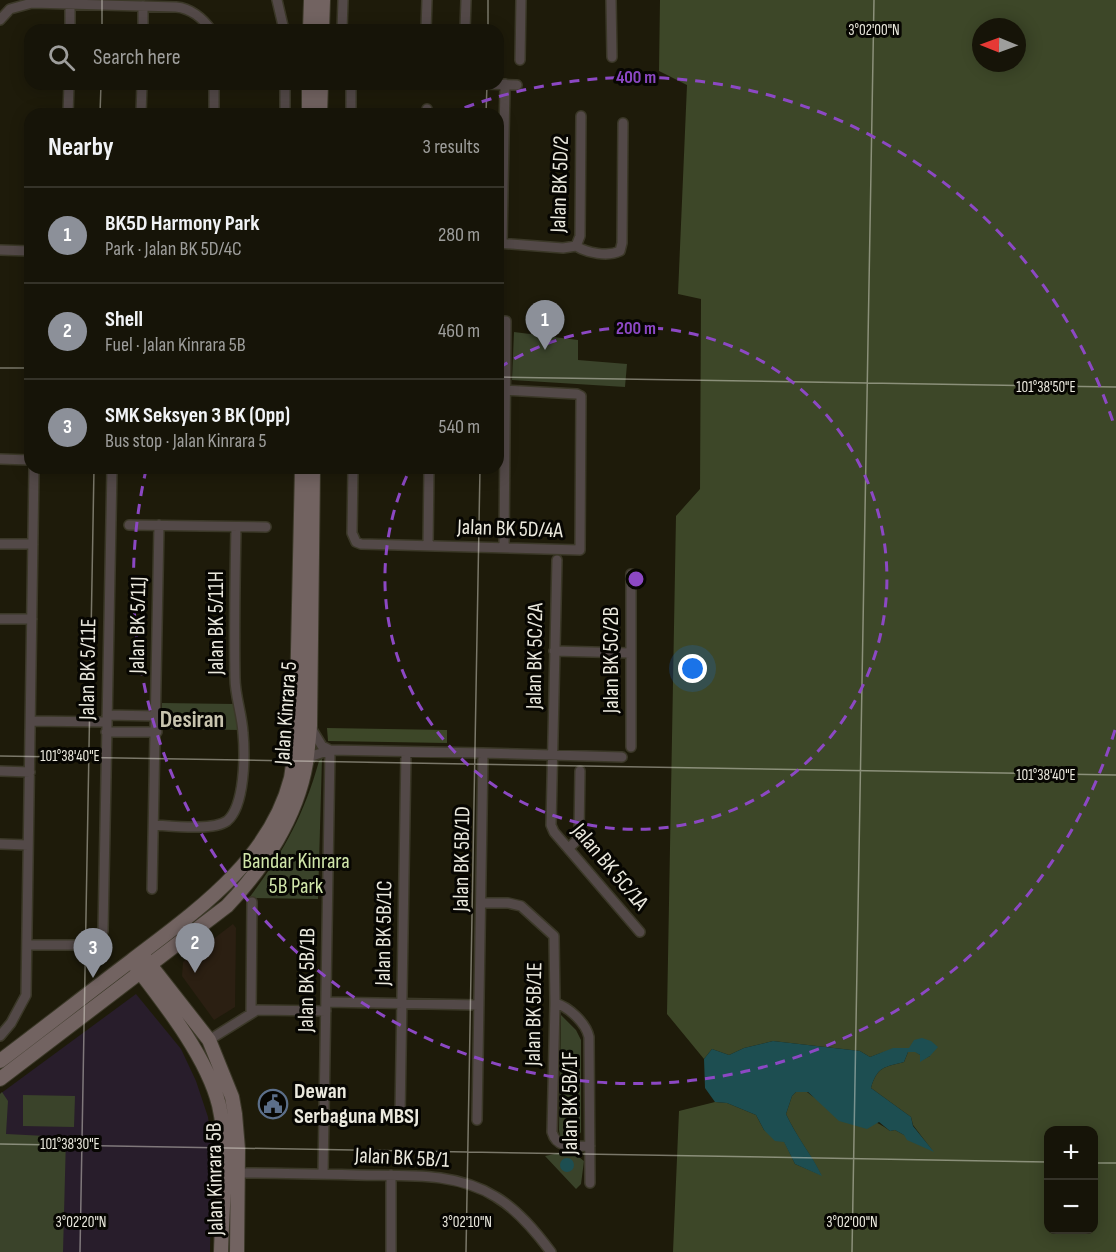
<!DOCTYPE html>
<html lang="en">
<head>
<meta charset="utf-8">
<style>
  :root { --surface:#161408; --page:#232116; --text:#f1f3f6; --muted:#9e9e9c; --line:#353329; --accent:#8c9099 }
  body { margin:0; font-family:"Sofia Sans Condensed",sans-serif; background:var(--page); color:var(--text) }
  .controls { position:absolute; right:18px; bottom:18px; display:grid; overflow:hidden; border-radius:12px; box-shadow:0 3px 15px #0003 }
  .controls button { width:54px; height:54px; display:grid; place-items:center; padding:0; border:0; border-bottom:2px solid var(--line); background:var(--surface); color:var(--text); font:30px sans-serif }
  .compass { position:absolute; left:972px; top:18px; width:54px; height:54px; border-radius:50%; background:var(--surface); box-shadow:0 3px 15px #0003; rotate:271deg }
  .you { position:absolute; left:693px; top:669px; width:21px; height:21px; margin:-15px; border:4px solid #fff; border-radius:50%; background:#1a73e8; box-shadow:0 0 0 9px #1a73e833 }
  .badge { display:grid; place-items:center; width:39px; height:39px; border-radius:50%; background:var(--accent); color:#fff; font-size:20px; font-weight:700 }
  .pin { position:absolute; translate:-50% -50px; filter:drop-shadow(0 2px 3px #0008) }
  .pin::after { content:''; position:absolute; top:32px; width:21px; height:18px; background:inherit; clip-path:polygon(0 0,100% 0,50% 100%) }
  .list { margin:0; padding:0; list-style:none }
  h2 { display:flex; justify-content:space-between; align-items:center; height:78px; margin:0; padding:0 24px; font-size:26px }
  h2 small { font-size:20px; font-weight:400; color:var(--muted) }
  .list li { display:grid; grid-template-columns:39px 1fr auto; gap:18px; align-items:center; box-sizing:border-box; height:96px; padding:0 24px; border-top:2px solid var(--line) }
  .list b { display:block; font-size:22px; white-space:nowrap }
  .list p { margin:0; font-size:20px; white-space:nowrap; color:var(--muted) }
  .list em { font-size:20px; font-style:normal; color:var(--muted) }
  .icon { flex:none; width:33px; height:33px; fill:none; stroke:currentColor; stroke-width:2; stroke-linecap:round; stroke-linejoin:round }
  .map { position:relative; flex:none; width:1116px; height:1252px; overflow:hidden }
  .search { position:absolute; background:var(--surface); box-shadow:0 3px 15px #0003; left:24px; top:24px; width:480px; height:66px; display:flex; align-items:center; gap:15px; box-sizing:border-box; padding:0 21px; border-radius:18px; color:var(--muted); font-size:22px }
  .panel { position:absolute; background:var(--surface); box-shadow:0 3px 15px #0003; left:24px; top:108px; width:480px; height:366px; border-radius:18px }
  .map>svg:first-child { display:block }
  .commercial { fill:#2b1f12 }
  .education { fill:#281d2b }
  .green { fill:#3a432a }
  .forest { fill:#3d4728; fill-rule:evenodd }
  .water { fill:#1d4e51 }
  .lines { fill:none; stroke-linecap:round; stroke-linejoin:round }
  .street-casing { stroke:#3b3828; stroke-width:12 }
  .secondary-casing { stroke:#3b3828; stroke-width:16 }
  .street { stroke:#534948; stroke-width:9 }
  .secondary { stroke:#726361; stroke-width:14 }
  .ticks { fill:none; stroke:#ebe9de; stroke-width:1.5; stroke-opacity:0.45 }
  .ring { fill:none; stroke:#8c48c4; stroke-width:3; stroke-dasharray:10 8 }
  .labels { text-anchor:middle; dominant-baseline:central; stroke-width:6; stroke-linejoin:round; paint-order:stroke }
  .street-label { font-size:22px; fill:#ebe9de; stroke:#070602 }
  .park-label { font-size:22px; fill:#d1e6aa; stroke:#070602 }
  .poi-label { font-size:22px; font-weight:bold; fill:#ebe9de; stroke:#070602; text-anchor:start }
  .neighbourhood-label { font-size:24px; font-weight:bold; fill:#c8c4af; stroke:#070602 }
  .ticks-label { font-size:15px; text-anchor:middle; fill:#ebe9de; stroke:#070602; stroke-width:6; stroke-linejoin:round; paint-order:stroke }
  .centre { fill:#8c48c4; stroke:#070602; stroke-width:3 }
  .ring-label { font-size:18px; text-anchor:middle; font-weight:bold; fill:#8c48c4; stroke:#070602; stroke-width:6; stroke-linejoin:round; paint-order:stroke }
</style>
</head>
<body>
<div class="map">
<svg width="1116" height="1252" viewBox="0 0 1116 1252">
  <rect width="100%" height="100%" fill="#1e1b0a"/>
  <!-- commercial -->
  <path class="commercial" d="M233,924L236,928L235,1007L214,1020L182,976L183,962Z"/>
  <!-- education -->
  <path class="education" d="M136,994L181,1049L196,1081L208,1117L212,1146L210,1252H0V1094Z"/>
  <!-- green -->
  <path class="green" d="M514,332L578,340V360L627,364L625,387L512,380Z
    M162,703L234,704L240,730L162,729Z
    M322,758L318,899L249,898C283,853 304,815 319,761Z
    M561,1015L576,1030L581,1040V1132L578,1137L570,1141L560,1136L559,1130Z
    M2,1092L8,1101L6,1134L66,1137L63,1252H0V1094Z
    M23,1095L75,1096L74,1127L23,1126Z
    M559,1153L575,1154L584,1161L581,1184L576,1189L545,1156Z"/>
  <!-- forest -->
  <path class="forest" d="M660,0H1116V1252H673L679,1111L715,1102L727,1103L756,1115L764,1130L784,1141L795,1164L821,1175C811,1154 796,1136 786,1114L792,1096L796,1092H807C832,1113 865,1111 890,1131L895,1130L932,1150L913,1125L911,1117L871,1088C877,1067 884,1067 904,1062L908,1052H916L920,1055V1061L930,1056C904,1046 896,1047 870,1057L860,1051L773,1041L744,1048L729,1055L712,1049L704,1059L667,1014L676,516L700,489L701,299L678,294L687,85L659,71ZM981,27H1017V63H981ZM1048,1130H1094V1230H1048Z
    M327,728L447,730V743L328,741Z"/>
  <!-- water -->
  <path class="water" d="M922,1038L931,1041L938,1047L930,1056L920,1062V1055L915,1052H908L904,1062C884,1067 877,1067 871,1088L911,1117L913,1126L934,1152L907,1140L904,1135L895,1130L890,1131L879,1122L867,1129L839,1121L808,1092H796L792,1096L786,1114C796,1136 812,1155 822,1176L795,1164L784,1142L775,1141L764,1130L756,1115L727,1103L715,1102L705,1088L704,1059L712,1049L729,1055L744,1048L773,1041L860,1051L870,1057L893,1048H909L914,1040Z
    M560 1165a7 7 0 1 1 14 0a7 7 0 1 1-14 0Z"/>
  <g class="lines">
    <!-- street casing -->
    <g class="street-casing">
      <path id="street" d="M277,0L284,30
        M611,0L612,57
        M0,20L10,9L32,3L176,7C190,8 203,18 211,30
        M70,30V4
        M143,30V6
        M342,30L343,0
        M426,30L427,0
        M465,30L466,0
        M520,60L521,0
        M484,84L517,85
        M68,114L69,84
        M141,114L142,84
        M214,114V84
        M285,114V84
        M351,114V84
        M427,114V109
        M498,243L563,248L576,246L580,236L581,116
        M502,243L505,84
        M576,246C587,253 608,257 620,251L622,243L623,123
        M0,250L30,251
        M498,321H506L504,548
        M0,459L30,460
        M353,468L352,533L356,542L361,544L580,550L581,396L577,394L505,390
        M129,525L266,527
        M0,544H33
        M428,546L429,468
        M557,560L551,825L554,832L640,932
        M0,619H32
        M554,651L630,653
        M107,715L157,716
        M31,721L106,722
        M311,728L322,746L330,750
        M106,732H157
        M631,747V574
        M483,753L622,757
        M306,765L312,756L330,750L483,753L477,1120
        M0,771L30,772
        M154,825C171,826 213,831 227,821C245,806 245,755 243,733C242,714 235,696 235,678C234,628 235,577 236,527
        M0,844L28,845
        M569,848L576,841L579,832L580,771
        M152,889L159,525
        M481,903H508L521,906L554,936L555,1003L552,1132C557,1150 575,1146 590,1146
        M27,945H89L99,941L103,931L112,468
        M326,1002L479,1005
        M555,1003C569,1007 586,1023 589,1037L590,1183
        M251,1013L252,902
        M0,1036L11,1023L26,995L34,468
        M209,1040L257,1010L326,1011
        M400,1116L406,752
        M233,1173C274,1173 316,1174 357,1175C404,1176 455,1171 496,1197C518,1210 536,1232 551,1252
        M323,1174L330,750
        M391,1252V1175"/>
    </g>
    <!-- secondary casing -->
    <g class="secondary-casing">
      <path id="secondary" d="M310,30L311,0
        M322,30L323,0
        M309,114V84
        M320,114L321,84
        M144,957L209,1040L232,1097L235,1114L238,1149L237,1252
        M134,964C164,1003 207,1057 219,1105C229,1148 222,1207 221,1252
        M0,1061C44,1028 87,994 131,961C195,912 270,861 291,778C293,766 294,754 296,742L302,468
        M0,1079L227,906C264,867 297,817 306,763C308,750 309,738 310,726L313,468"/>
    </g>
    <!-- street -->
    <use href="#street" class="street"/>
    <!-- secondary -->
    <use href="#secondary" class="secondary"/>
  </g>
  <!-- ticks -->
  <path class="ticks" d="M102,30V0M488,30V0M100,114L101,84M486,114L487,84M0,368H30M498,377L1116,387M0,756L1116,775M0,1144L1048,1162M1094,1163H1116M80,1252L94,468M466,1252L480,468M852,1252L874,0"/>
  <!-- distance rings -->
  <g class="ring">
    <path d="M499 368A251 251 0 1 1 410 469"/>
    <path d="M1115 730A502 502 0 0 1 146 470M448 114A502 502 0 0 1 1115 428"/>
  </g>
  <!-- icons -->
  <defs>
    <g id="civic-ring" transform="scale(1.5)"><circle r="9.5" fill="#070602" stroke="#5c6f8a" stroke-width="1.5"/><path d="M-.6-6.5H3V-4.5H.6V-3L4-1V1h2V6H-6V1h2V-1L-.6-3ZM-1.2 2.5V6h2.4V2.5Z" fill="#5c6f8a"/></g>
  </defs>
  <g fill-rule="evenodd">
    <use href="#civic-ring" x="273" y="1104"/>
  </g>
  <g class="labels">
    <!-- street labels -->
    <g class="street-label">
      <text transform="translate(560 184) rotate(-88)">Jalan BK 5D/2</text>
      <text transform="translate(510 529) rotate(2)">Jalan BK 5D/4A</text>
      <text transform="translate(216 623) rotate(-90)">Jalan BK 5/11H</text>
      <text transform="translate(138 625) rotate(-89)">Jalan BK 5/11J</text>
      <text transform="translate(535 656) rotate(-89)">Jalan BK 5C/2A</text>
      <text transform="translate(611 660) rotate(-90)">Jalan BK 5C/2B</text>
      <text transform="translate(88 669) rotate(-89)">Jalan BK 5/11E</text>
      <text transform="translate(286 713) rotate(-86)">Jalan Kinrara 5</text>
      <text transform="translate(462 859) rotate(-89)">Jalan BK 5B/1D</text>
      <text transform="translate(610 867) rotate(50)">Jalan BK 5C/1A</text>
      <text transform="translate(384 933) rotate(-89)">Jalan BK 5B/1C</text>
      <text transform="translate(307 980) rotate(-89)">Jalan BK 5B/1B</text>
      <text transform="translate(534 1014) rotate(-89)">Jalan BK 5B/1E</text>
      <text transform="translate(570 1103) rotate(-90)">Jalan BK 5B/1F</text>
      <text transform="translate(402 1158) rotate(3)">Jalan BK 5B/1</text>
      <text transform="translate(215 1179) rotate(-91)">Jalan Kinrara 5B</text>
    </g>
    <!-- park labels -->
    <g class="park-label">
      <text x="296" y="861">Bandar Kinrara<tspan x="296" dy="25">5B Park</tspan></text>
    </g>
    <!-- poi labels -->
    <g class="poi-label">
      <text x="294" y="1091">Dewan<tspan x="294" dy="25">Serbaguna MBSJ</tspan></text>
    </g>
    <!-- neighbourhood labels -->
    <g class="neighbourhood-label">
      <text x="192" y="719">Desiran</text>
    </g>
  </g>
  <g class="ticks-label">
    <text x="874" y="35">3°02'00"N</text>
    <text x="1046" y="392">101°38'50"E</text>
    <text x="70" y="761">101°38'40"E</text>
    <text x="1046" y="780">101°38'40"E</text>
    <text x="70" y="1149">101°38'30"E</text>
    <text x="81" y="1227">3°02'20"N</text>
    <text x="467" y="1227">3°02'10"N</text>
    <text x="852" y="1227">3°02'00"N</text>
  </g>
  <circle cx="636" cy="579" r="9" class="centre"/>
  <g class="ring-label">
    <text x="636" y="83">400 m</text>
    <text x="636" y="334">200 m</text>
  </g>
</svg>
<div class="controls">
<button>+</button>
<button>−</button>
</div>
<svg class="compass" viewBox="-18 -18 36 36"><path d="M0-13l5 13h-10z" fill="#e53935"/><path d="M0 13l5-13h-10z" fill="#9e9e9c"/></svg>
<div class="you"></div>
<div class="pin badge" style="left:545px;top:350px">1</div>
<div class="pin badge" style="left:195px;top:973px">2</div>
<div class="pin badge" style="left:93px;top:978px">3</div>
<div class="search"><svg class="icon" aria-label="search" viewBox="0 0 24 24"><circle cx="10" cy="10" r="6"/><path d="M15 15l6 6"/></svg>Search here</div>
<section class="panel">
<h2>Nearby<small>3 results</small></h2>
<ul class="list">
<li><span class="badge">1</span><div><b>BK5D Harmony Park</b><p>Park · Jalan BK 5D/4C</p></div><em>280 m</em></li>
<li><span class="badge">2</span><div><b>Shell</b><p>Fuel · Jalan Kinrara 5B</p></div><em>460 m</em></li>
<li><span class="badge">3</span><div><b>SMK Seksyen 3 BK (Opp)</b><p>Bus stop · Jalan Kinrara 5</p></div><em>540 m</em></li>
</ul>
</section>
</div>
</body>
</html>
